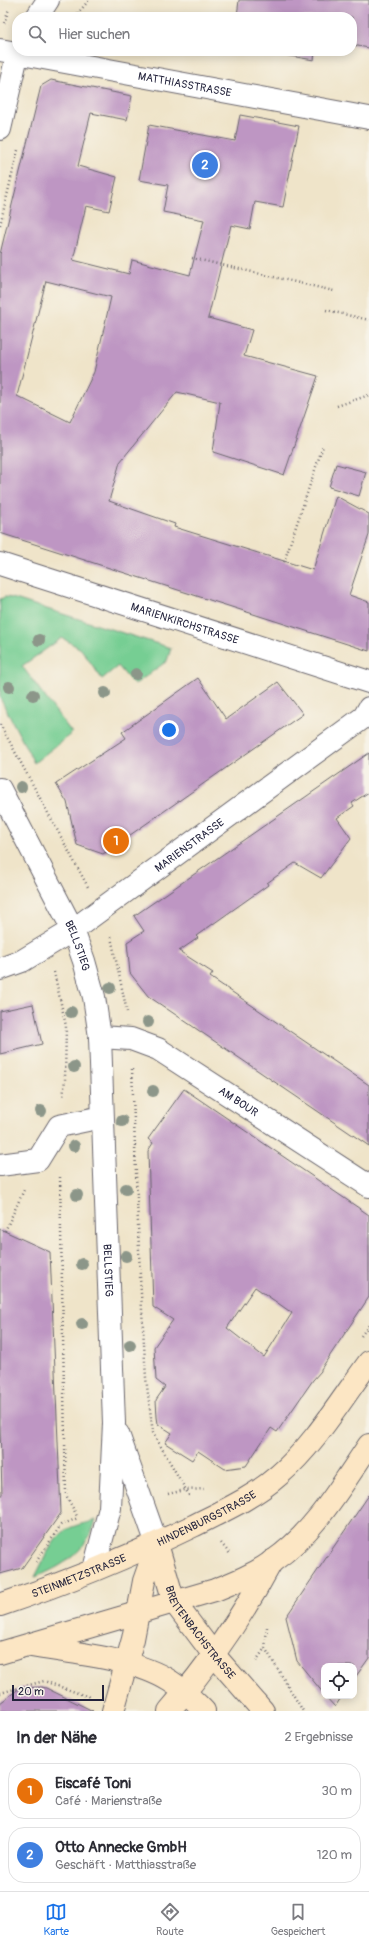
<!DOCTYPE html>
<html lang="de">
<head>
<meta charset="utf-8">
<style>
  :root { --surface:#fff; --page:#f2f2f3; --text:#2b2b33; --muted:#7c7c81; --line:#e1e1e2; --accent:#1a73e8 }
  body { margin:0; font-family:Pangolin,sans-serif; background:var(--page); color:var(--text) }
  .controls { position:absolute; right:12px; bottom:12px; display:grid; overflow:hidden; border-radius:8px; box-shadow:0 2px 10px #0003 }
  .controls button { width:36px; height:36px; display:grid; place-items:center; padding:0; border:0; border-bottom:1px solid var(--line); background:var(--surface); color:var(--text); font:20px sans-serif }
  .scale { position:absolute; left:12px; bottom:10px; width:92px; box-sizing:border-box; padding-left:4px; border:2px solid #22223b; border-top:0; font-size:11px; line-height:14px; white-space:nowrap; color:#22223b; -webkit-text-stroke:3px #f7f3e8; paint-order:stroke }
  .you { position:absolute; left:169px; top:730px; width:14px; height:14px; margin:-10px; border:3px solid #fff; border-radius:50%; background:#1a73e8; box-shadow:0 0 0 6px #1a73e833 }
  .badge { display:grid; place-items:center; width:26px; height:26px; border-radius:50%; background:var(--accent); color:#fff; font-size:13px; font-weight:700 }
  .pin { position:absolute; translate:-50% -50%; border:2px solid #fff; box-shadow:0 1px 4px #0006 }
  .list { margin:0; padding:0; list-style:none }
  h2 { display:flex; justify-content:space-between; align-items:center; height:52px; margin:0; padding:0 16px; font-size:17px }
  h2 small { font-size:13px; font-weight:400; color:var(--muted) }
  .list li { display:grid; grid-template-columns:26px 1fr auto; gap:12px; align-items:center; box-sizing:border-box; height:56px; margin:0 8px 8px; padding:0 8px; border:1px solid var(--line); border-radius:16px }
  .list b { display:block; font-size:15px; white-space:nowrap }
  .list p { margin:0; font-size:13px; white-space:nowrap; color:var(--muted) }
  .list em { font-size:13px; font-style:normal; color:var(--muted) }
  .icon { flex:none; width:22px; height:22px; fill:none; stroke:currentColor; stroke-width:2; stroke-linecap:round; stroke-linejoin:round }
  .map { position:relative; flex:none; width:369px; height:1711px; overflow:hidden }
  .search { position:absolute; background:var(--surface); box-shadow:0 2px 10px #0003; left:12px; right:12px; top:12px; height:44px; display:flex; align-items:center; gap:10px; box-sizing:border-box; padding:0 14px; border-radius:16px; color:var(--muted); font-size:15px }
  .sheet { height:180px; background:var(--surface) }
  nav { display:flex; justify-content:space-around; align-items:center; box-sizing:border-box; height:56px; border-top:1px solid var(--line); background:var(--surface); font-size:11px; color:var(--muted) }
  nav a { display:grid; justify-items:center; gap:2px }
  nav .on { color:var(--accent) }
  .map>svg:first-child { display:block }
  .green { fill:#76ce93; stroke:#4c7867 }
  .building { fill:#be96c3; fill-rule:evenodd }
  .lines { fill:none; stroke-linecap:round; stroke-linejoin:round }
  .street-casing { stroke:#6a666d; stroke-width:24 }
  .secondary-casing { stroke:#6a666d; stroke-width:24 }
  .path { stroke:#6a666d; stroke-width:2.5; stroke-dasharray:1 3; stroke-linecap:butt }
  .street { stroke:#fff; stroke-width:22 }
  .secondary { stroke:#fce6c4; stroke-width:22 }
  .tree { fill:#8c9689 }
  .labels { text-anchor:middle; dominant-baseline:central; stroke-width:3; stroke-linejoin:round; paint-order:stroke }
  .street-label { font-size:11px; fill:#22223b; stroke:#f7f3e8 }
</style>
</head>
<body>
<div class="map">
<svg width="369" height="1711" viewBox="0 0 369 1711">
  <rect width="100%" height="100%" fill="#f7f3e8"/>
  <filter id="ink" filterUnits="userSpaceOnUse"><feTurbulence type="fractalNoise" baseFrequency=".025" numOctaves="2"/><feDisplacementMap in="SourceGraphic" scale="8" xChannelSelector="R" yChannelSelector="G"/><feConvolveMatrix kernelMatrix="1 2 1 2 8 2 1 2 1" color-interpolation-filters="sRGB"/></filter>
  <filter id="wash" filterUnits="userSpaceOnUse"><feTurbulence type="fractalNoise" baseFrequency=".012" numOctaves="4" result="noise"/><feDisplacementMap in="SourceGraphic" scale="16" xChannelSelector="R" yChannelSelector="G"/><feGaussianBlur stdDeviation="0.9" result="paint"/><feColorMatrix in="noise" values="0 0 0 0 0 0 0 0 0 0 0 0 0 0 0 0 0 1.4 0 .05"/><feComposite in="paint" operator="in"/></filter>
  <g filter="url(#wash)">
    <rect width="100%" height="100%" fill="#efe4c9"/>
    <!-- green -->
    <path class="green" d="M5,597L12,598L171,648L167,661L134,685L118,666L102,679L81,649L62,638L22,666L72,733L34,763L0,698V599Z
      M96,1520C88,1550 63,1567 35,1577C43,1562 51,1540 66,1530C74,1525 87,1523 96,1520Z"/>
    <g id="blocks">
      <!-- building -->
      <path class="building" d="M239,0H369V48L352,45V17H237Z
        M285,51H315L314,60L284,55Z
        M51,80L132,96L127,120L91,113L78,166L117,177L109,211L86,206L73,260L129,274L132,260L190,275L204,220L163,212L168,185L139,180L149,125L235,141L240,115L299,126L283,207L255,202L250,229L231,225L208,318L252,330L244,356L318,376L284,475L213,452L220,402L177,392L120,462L109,501L175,524L174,527L313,570L336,496L369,514V535L349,595L369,602V651L0,533V254L41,86ZM46,281L111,297L94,372L70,422L17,396Z
        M336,464L366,472L359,496L329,487Z
        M198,678L226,719L278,682L303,714L103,854L77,845L67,802L56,784L126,738L122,732Z
        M369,753V792L352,803L354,806L337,818L351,838L321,878L295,863L267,883L268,885L196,936L198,938L179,951L213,973L210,977L369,1085V1146L148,996L130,973L127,942L144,931L134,916Z
        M33,1004L42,1044L0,1054V1011Z
        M184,1089L369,1215V1297L321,1369V1371L313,1380L277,1432L271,1428L246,1466L225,1469L198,1451L192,1460L165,1443L172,1433L158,1424L157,1417L156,1400L165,1387L156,1380L154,1347L173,1320L153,1307L148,1151L153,1143L148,1139ZM255,1287L292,1313L264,1357L227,1328Z
        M0,1229L50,1252L61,1513L22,1568L0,1574V1497L2,1494L0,1424Z
        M369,1495V1658L354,1679V1666H324V1694L297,1661L286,1617Z
        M42,1687L46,1688L93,1711H0V1703L20,1688Z
        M325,1696H342L335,1707Z"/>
    </g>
  </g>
  <g filter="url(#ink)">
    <use href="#blocks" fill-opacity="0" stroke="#6a666d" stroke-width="1"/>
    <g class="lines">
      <!-- street casing -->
      <g class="street-casing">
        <g id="street">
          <path d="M37,17L48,0"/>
          <path id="s1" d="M0,50L369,118"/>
          <path d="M0,129L18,51"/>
          <path id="s2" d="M0,564L369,682"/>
          <path id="s3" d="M0,789L73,930L84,961L94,997L100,1037L114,1423L110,1508L94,1569"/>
          <path id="s4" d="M0,969L22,961L73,930L364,717L369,708"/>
          <path id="s5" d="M100,1037L131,1039L158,1049L369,1186"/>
          <path d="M0,1165L38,1160L59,1126L102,1117"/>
          <path d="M118,1434L157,1544"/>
        </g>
      </g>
      <!-- secondary casing -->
      <g class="secondary-casing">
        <g id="secondary">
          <path id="s6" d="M157,1544L174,1602L214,1655L263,1711"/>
          <path id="s7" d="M0,1605C66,1583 131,1556 193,1526C223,1511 253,1498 279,1475C315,1444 341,1400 369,1362"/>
          <path d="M31,1646C72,1653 134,1658 170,1681C183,1689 193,1700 204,1711"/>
          <path d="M0,1653L215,1590C235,1582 255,1574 273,1561C315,1532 341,1486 369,1445"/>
          <path d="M113,1711L133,1639L144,1581L157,1544"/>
          <path d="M169,1711C209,1665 243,1615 272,1561"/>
        </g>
      </g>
      <!-- path -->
      <path class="path" d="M75,17L89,0
        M4,23L9,9
        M0,225L18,150
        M192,258L334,291
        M326,310L369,320
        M337,406L369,395
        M284,562L323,446
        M0,724L88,887
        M111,937L127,1012
        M54,972L66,1026L65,1079L63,1098
        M132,1069L140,1276L146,1378L153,1433L190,1497
        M60,1177L66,1495L78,1518
        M5,1231L24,1190
        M361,1336L369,1325
        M168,1494L185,1490L204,1489
        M221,1543L230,1554
        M36,1562L61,1525L78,1518
        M265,1648L303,1711
        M256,1661L265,1648L267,1627
        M0,1693L44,1681L89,1697"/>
      <!-- street -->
      <use href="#street" class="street"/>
      <!-- secondary -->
      <use href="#secondary" class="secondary"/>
    </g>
    <!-- trees -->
    <g class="tree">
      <circle cx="39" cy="640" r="6"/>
      <circle cx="136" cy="674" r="6"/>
      <circle cx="9" cy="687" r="6"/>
      <circle cx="105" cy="693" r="6"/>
      <circle cx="33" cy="695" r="6"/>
      <circle cx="21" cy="787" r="6"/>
      <circle cx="110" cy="988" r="6"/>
      <circle cx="71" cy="1012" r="6"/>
      <circle cx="148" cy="1022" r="6"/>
      <circle cx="74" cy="1067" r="6"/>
      <circle cx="153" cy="1091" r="6"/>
      <circle cx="41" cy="1111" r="6"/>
      <circle cx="122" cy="1121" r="6"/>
      <circle cx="74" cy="1146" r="6"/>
      <circle cx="126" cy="1189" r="6"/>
      <circle cx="77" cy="1195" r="6"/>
      <circle cx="126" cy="1256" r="6"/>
      <circle cx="82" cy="1264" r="6"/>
      <circle cx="82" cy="1324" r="6"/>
      <circle cx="130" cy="1345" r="6"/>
    </g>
  </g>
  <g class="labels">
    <!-- street labels -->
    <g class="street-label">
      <text stroke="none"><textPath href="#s1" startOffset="188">MATTHIASSTRASSE</textPath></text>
      <text stroke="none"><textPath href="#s2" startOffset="194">MARIENKIRCHSTRASSE</textPath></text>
      <text stroke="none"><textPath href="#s4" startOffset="227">MARIENSTRASSE</textPath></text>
      <text stroke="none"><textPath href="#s3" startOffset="175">BELLSTIEG</textPath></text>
      <text stroke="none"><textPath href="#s5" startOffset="156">AM BOUR</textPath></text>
      <text stroke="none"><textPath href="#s3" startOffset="503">BELLSTIEG</textPath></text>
      <text stroke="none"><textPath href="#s7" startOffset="224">HINDENBURGSTRASSE</textPath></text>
      <text stroke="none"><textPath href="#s7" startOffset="84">STEINMETZSTRASSE</textPath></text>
      <text stroke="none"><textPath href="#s6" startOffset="100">BREITENBACHSTRASSE</textPath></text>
    </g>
  </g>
</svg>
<div class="controls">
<button><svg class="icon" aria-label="locate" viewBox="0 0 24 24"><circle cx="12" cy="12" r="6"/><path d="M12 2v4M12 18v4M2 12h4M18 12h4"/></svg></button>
</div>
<div class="scale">20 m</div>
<div class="you"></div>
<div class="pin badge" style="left:116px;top:841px;background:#e8710a">1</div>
<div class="pin badge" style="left:205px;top:165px;background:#3f7fe0">2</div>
<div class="search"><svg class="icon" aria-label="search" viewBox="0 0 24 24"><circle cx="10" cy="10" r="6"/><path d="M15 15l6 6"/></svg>Hier suchen</div>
</div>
<section class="sheet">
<h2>In der Nähe<small>2 Ergebnisse</small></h2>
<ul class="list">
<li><span class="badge" style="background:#e8710a">1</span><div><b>Eiscafé Toni</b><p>Café · Marienstraße</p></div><em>30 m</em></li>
<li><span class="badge" style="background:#3f7fe0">2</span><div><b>Otto Annecke GmbH</b><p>Geschäft · Matthiasstraße</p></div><em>120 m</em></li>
</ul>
</section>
<nav>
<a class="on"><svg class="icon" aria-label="map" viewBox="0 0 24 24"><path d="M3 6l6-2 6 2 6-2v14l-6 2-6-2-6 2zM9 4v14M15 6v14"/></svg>Karte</a>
<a><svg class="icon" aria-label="directions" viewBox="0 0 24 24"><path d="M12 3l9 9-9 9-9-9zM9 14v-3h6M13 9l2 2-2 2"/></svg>Route</a>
<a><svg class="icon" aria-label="saved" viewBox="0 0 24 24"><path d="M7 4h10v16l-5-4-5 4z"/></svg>Gespeichert</a>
</nav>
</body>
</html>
